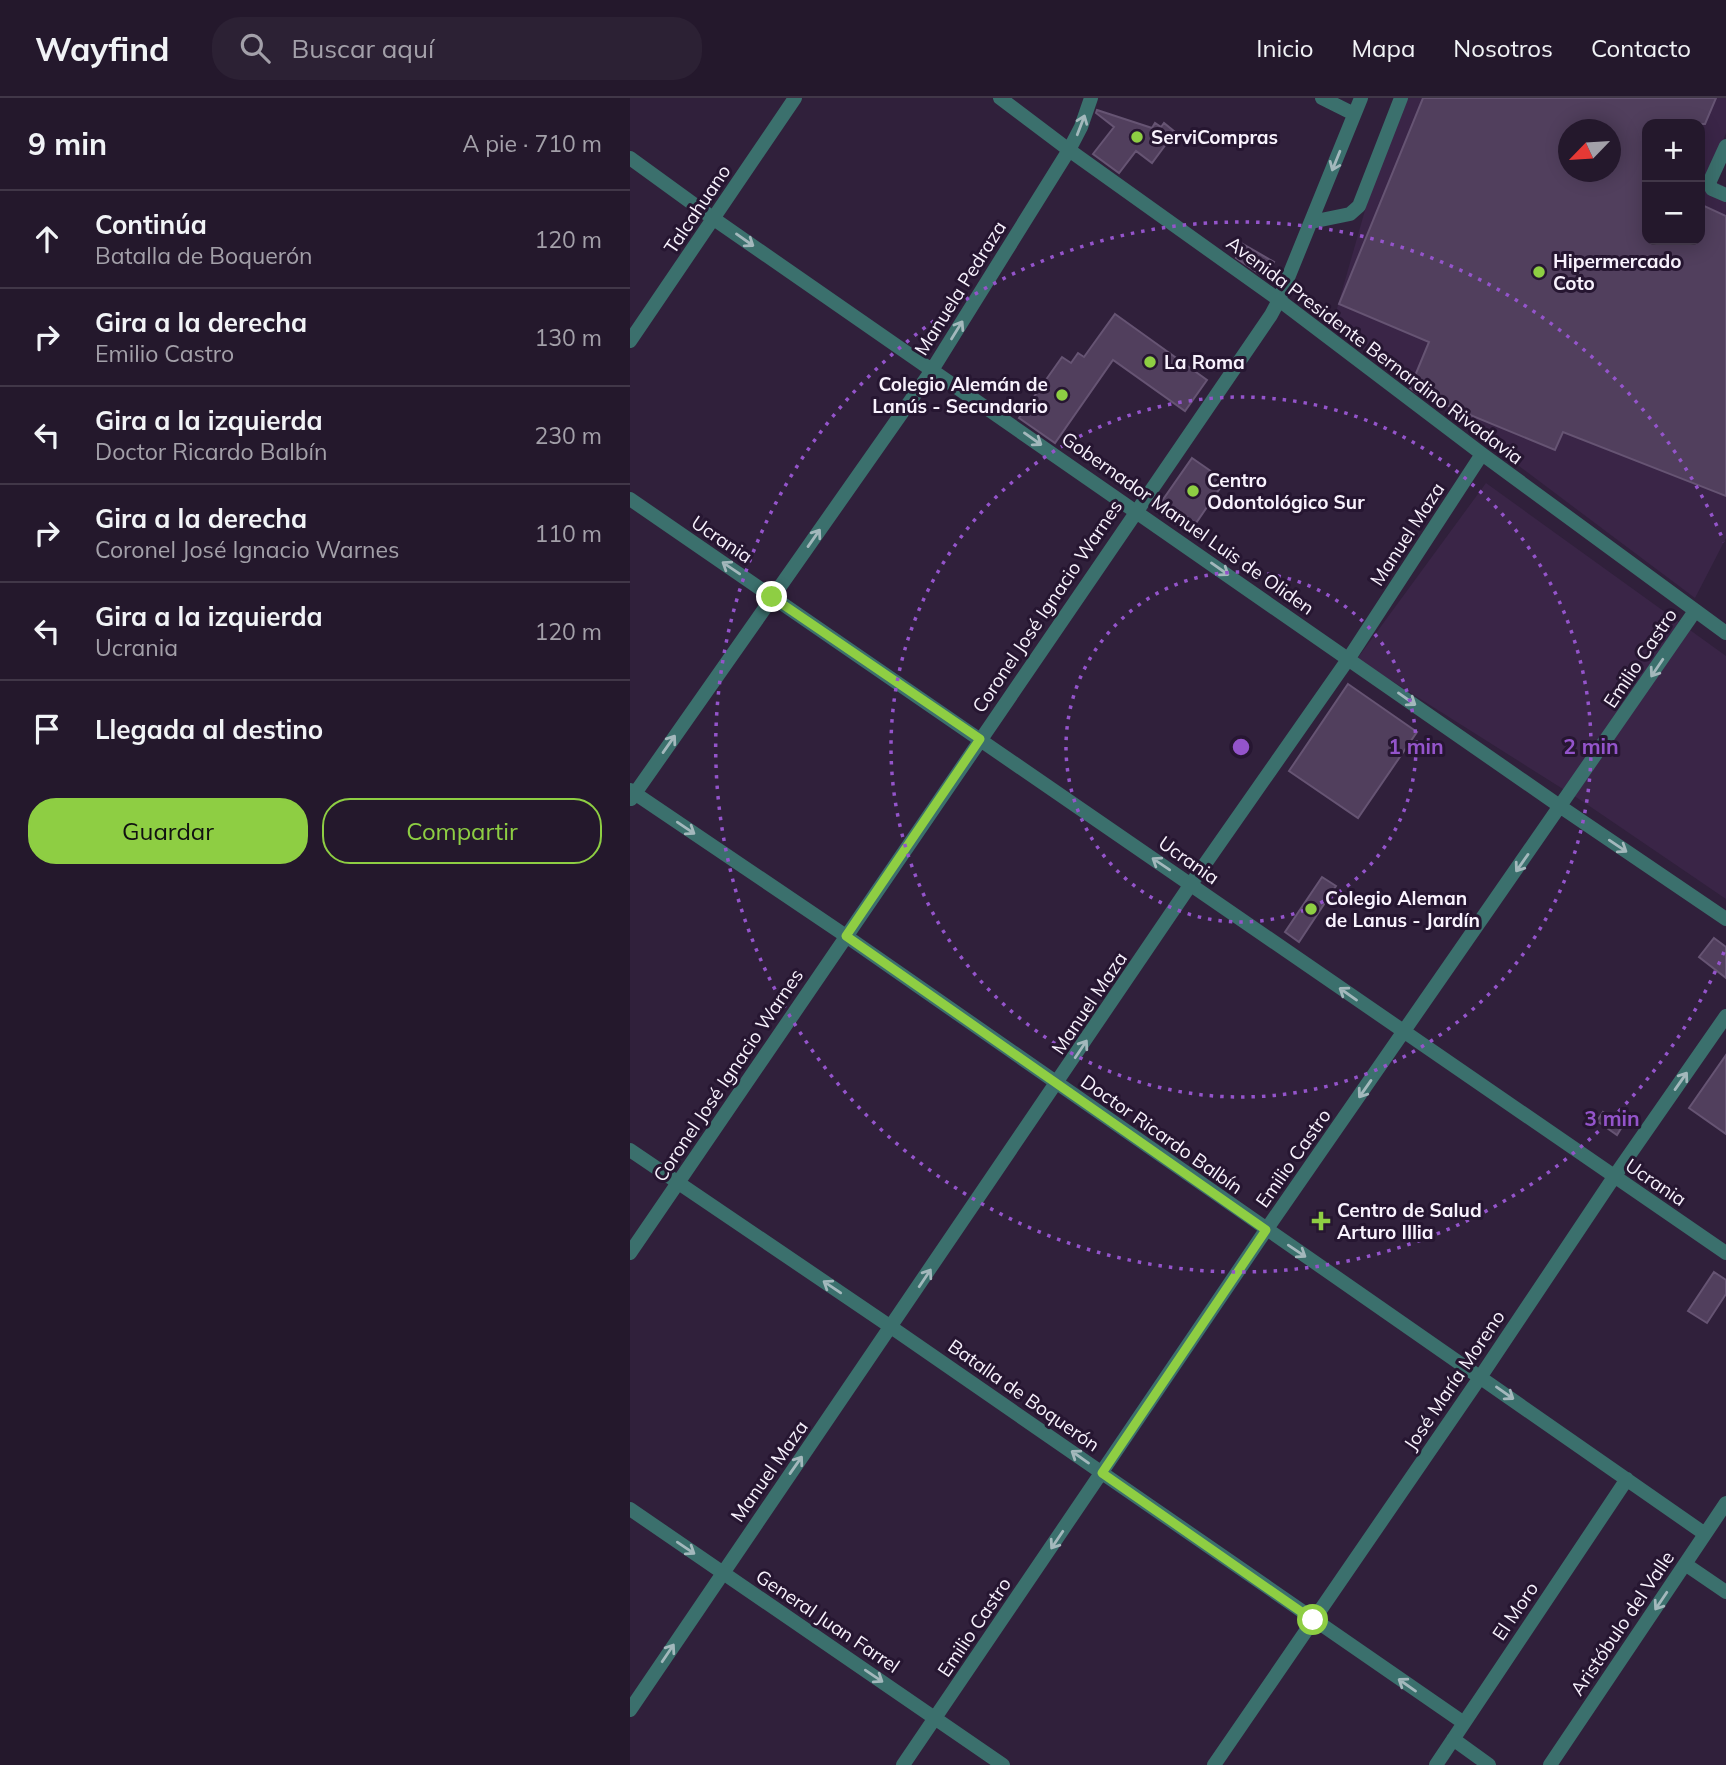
<!DOCTYPE html>
<html lang="es">
<head>
<meta charset="utf-8">
<style>
  :root { --surface:#24182c; --page:#2c2134; --text:#f1f3f6; --muted:#a3a0a9; --line:#413748; --accent:#8ece43 }
  body { margin:0; font-family:Mulish,sans-serif; background:var(--page); color:var(--text) }
  .controls { position:absolute; right:21px; top:21px; display:grid; overflow:hidden; border-radius:14px; box-shadow:0 4px 18px #0003 }
  .controls button { width:63px; height:63px; display:grid; place-items:center; padding:0; border:0; border-bottom:2px solid var(--line); background:var(--surface); color:var(--text); font:35px sans-serif }
  .compass { position:absolute; left:928px; top:21px; width:63px; height:63px; border-radius:50%; background:var(--surface); box-shadow:0 4px 18px #0003; rotate:245deg }
  .stop { position:absolute; width:21px; height:21px; margin:-16px; border:5px solid #8ece43; border-radius:50%; background:#fff }
  .stop.end { background:#8ece43; border-color:#fff; box-shadow:0 2px 7px #0008 }
  .list { margin:0; padding:0; list-style:none }
  h2 { display:flex; justify-content:space-between; align-items:center; height:91px; margin:0; padding:0 28px; font-size:30px }
  h2 small { font-size:23px; font-weight:400; color:var(--muted) }
  .list li { display:grid; grid-template-columns:46px 1fr auto; gap:21px; align-items:center; box-sizing:border-box; height:98px; padding:0 28px; border-top:2px solid var(--line) }
  .list b { display:block; font-size:26px; white-space:nowrap }
  .list p { margin:0; font-size:23px; white-space:nowrap; color:var(--muted) }
  .list em { font-size:23px; font-style:normal; color:var(--muted) }
  .actions { display:flex; gap:14px; padding:21px 28px }
  .actions a { flex:1; padding:16px 0; border:2px solid var(--accent); border-radius:28px; text-align:center; font-size:24px; color:var(--accent) }
  .actions .main { background:var(--accent); color:#111 }
  .icon { flex:none; width:38px; height:38px; fill:none; stroke:currentColor; stroke-width:2; stroke-linecap:round; stroke-linejoin:round }
  .map { position:relative; flex:none; width:1096px; height:1667px; overflow:hidden }
  header { display:flex; align-items:center; gap:42px; box-sizing:border-box; height:98px; padding:0 35px; background:var(--surface); border-bottom:2px solid var(--line) }
  header strong { font-size:33px }
  nav { display:flex; gap:38px; margin-inline-start:auto; font-size:24px }
  .search { width:490px; height:63px; background:var(--page); display:flex; align-items:center; gap:18px; box-sizing:border-box; padding:0 24px; border-radius:28px; color:var(--muted); font-size:26px }
  main { display:flex }
  aside { flex:1; background:var(--surface) }
  .map>svg:first-child { display:block }
  .built { fill:#3a2547; fill-rule:evenodd }
  .building { fill:#513f5d; stroke:#665473; stroke-width:2; fill-rule:evenodd }
  .lines { fill:none; stroke-linecap:round; stroke-linejoin:round }
  .minor { stroke:#3b706d; stroke-width:14 }
  .oneway { stroke:#a3b8bc }
  .route { stroke:#8ece43; stroke-width:9 }
  .ring { fill:none; stroke:#9454cb; stroke-width:3.5; stroke-dasharray:3.5 7 }
  .poi-dot { fill:#8ece43; stroke:#261631; stroke-width:2.5 }
  .labels { text-anchor:middle; dominant-baseline:central; stroke-width:6; stroke-linejoin:round; paint-order:stroke }
  .poi-label { font-size:19px; font-weight:bold; fill:#f8f2fd; stroke:#261631; text-anchor:start }
  .street-label { font-size:19px; fill:#f8f2fd; stroke:#261631 }
  .centre { fill:#9454cb; stroke:#261631; stroke-width:3.5 }
  .ring-label { font-size:21px; text-anchor:middle; font-weight:bold; fill:#9454cb; stroke:#261631; stroke-width:6; stroke-linejoin:round; paint-order:stroke }
</style>
</head>
<body>
<header>
<strong>Wayfind</strong>
<div class="search"><svg class="icon" aria-label="search" viewBox="0 0 24 24"><circle cx="10" cy="10" r="6"/><path d="M15 15l6 6"/></svg>Buscar aquí</div>
<nav><a>Inicio</a><a>Mapa</a><a>Nosotros</a><a>Contacto</a></nav>
</header>
<main>
<aside>
<h2>9 min<small>A pie · 710 m</small></h2>
<ul class="list">
<li><svg class="icon" aria-label="ahead" viewBox="0 0 24 24"><path d="M12 20V5M6 11l6-6 6 6"/></svg><div><b>Continúa</b><p>Batalla de Boquerón</p></div><em>120 m</em></li>
<li><svg class="icon" aria-label="right" viewBox="0 0 24 24"><path d="M7 20v-9h11M14 6l5 5-5 5"/></svg><div><b>Gira a la derecha</b><p>Emilio Castro</p></div><em>130 m</em></li>
<li><svg class="icon" aria-label="left" viewBox="0 0 24 24"><path d="M17 20v-9H6M10 6l-5 5 5 5"/></svg><div><b>Gira a la izquierda</b><p>Doctor Ricardo Balbín</p></div><em>230 m</em></li>
<li><svg class="icon" aria-label="right" viewBox="0 0 24 24"><path d="M7 20v-9h11M14 6l5 5-5 5"/></svg><div><b>Gira a la derecha</b><p>Coronel José Ignacio Warnes</p></div><em>110 m</em></li>
<li><svg class="icon" aria-label="left" viewBox="0 0 24 24"><path d="M17 20v-9H6M10 6l-5 5 5 5"/></svg><div><b>Gira a la izquierda</b><p>Ucrania</p></div><em>120 m</em></li>
<li><svg class="icon" aria-label="arrive" viewBox="0 0 24 24"><path d="M6 21V4h12l-3 4 3 4H6"/></svg><div><b>Llegada al destino</b></div></li>
</ul>
<div class="actions"><a class="main">Guardar</a><a>Compartir</a></div>
</aside>
<div class="map">
<svg width="1096" height="1667" viewBox="0 0 1096 1667">
  <rect width="100%" height="100%" fill="#30203b"/>
  <!-- built -->
  <path class="built" d="M767,0H1096V35L1078,80L1096,89V440L1065,500L702,228ZM1017,26H1070V142H1017ZM939,32H981V74H939Z
    M856,385L1096,558V801L952,703L727,561Z"/>
  <!-- building -->
  <path class="building" d="M793,0H1086L1075,26H1017V142H1070V106L1096,118V398L933,334L925,352L787,295L780,290L799,244L709,206ZM939,32H981V74H939Z
    M467,12L522,30L525,25L531,29L534,25L545,34L522,65L506,53L489,75L463,56L484,29L466,15Z
    M613,146L644,164L638,177H631L606,160Z
    M485,216L577,282L555,313L483,262L425,345L389,320L432,259L441,265L448,255L454,259Z
    M562,360L595,383L566,425L554,417L547,427L531,416L530,410L532,403Z
    M718,586L787,634L728,720L659,673Z
    M692,779L706,788L669,844L655,834Z
    M1084,840L1096,849V880L1069,859Z
    M1096,957V1036L1059,1010Z
    M973,1014L993,1027L987,1037L967,1023Z
    M1084,1174L1096,1182V1196L1077,1225L1058,1213Z"/>
  <g class="lines">
    <!-- minor -->
    <path class="minor" d="M370,0L439,52L649,202L852,356L1096,535
      M692,0L724,16
      M1096,48L1079,85L1082,91L1096,97
      M0,60L84,121L931,709L1096,821
      M681,124L720,116L729,108L771,0
      M0,243L165,0
      M0,401L1096,1155
      M0,692L216,838L1075,1436
      M1,701L302,272L439,52L451,29L461,0
      M0,1052L261,1229L834,1625
      M0,1155L641,217L649,202L731,0
      M0,1411L373,1667
      M1055,1466L1096,1494
      M0,1612L561,786L719,560L852,356
      M823,1641L859,1667
      M273,1667L636,1132L1065,513
      M584,1667L851,1278L984,1079L1096,918
      M806,1667L997,1381
      M920,1667L1096,1405"/>
  </g>
  <!-- one-way arrows -->
  <defs><path id="oneway-shaft" d="M-6 0H5M1.5-3L5.5 0L1.5 3" fill="none" stroke-width="1.6" stroke-linecap="round" stroke-linejoin="round" transform="scale(1.75)"/></defs>
  <g class="oneway">
    <use href="#oneway-shaft" transform="translate(451 27) rotate(-69)"/>
    <use href="#oneway-shaft" transform="translate(706 63) rotate(112)"/>
    <use href="#oneway-shaft" transform="translate(115 142) rotate(35)"/>
    <use href="#oneway-shaft" transform="translate(327 232) rotate(-58)"/>
    <use href="#oneway-shaft" transform="translate(403 341) rotate(35)"/>
    <use href="#oneway-shaft" transform="translate(184 440) rotate(-55)"/>
    <use href="#oneway-shaft" transform="translate(101 470) rotate(-146)"/>
    <use href="#oneway-shaft" transform="translate(590 471) rotate(35)"/>
    <use href="#oneway-shaft" transform="translate(1027 570) rotate(124)"/>
    <use href="#oneway-shaft" transform="translate(777 601) rotate(35)"/>
    <use href="#oneway-shaft" transform="translate(39 646) rotate(-55)"/>
    <use href="#oneway-shaft" transform="translate(56 730) rotate(34)"/>
    <use href="#oneway-shaft" transform="translate(988 748) rotate(34)"/>
    <use href="#oneway-shaft" transform="translate(892 765) rotate(125)"/>
    <use href="#oneway-shaft" transform="translate(531 766) rotate(-146)"/>
    <use href="#oneway-shaft" transform="translate(718 896) rotate(-145)"/>
    <use href="#oneway-shaft" transform="translate(451 951) rotate(-56)"/>
    <use href="#oneway-shaft" transform="translate(1051 983) rotate(-55)"/>
    <use href="#oneway-shaft" transform="translate(735 991) rotate(125)"/>
    <use href="#oneway-shaft" transform="translate(667 1153) rotate(34)"/>
    <use href="#oneway-shaft" transform="translate(295 1180) rotate(-56)"/>
    <use href="#oneway-shaft" transform="translate(202 1189) rotate(-146)"/>
    <use href="#oneway-shaft" transform="translate(875 1295) rotate(35)"/>
    <use href="#oneway-shaft" transform="translate(450 1359) rotate(-145)"/>
    <use href="#oneway-shaft" transform="translate(166 1367) rotate(-55)"/>
    <use href="#oneway-shaft" transform="translate(427 1442) rotate(124)"/>
    <use href="#oneway-shaft" transform="translate(56 1450) rotate(34)"/>
    <use href="#oneway-shaft" transform="translate(1031 1503) rotate(124)"/>
    <use href="#oneway-shaft" transform="translate(38 1555) rotate(-56)"/>
    <use href="#oneway-shaft" transform="translate(244 1578) rotate(34)"/>
    <use href="#oneway-shaft" transform="translate(777 1587) rotate(-145)"/>
  </g>
  <g class="lines">
    <!-- route -->
    <path class="route" d="M142,499L350,641L216,838L636,1132L472,1375L683,1522"/>
  </g>
  <!-- distance rings -->
  <g class="ring">
    <circle cx="611" cy="649" r="175"/>
    <circle cx="611" cy="649" r="350"/>
    <path d="M1094 854A525 525 0 1 1 1094 444"/>
  </g>
  <!-- markers -->
  <g class="poi-dot">
    <circle cx="507" cy="39" r="7"/>
    <circle cx="909" cy="174" r="7"/>
    <circle cx="520" cy="264" r="7"/>
    <circle cx="432" cy="297" r="7"/>
    <circle cx="563" cy="393" r="7"/>
    <circle cx="681" cy="811" r="7"/>
    <path d="M687.5 1112.5h7v7h7v7h-7v7h-7v-7h-7v-7h7z"/>
  </g>
  <g class="labels">
    <!-- poi labels -->
    <g class="poi-label">
      <text x="521" y="39">ServiCompras</text>
      <text x="923" y="163">Hipermercado<tspan x="923" dy="22">Coto</tspan></text>
      <text x="534" y="264">La Roma</text>
      <text x="418" y="286" text-anchor="end">Colegio Alemán de<tspan x="418" dy="22">Lanús - Secundario</tspan></text>
      <text x="577" y="382">Centro<tspan x="577" dy="22">Odontológico Sur</tspan></text>
      <text x="695" y="800">Colegio Aleman<tspan x="695" dy="22">de Lanus - Jardín</tspan></text>
      <text x="707" y="1112">Centro de Salud<tspan x="707" dy="22">Arturo Illia</tspan></text>
    </g>
    <!-- street labels -->
    <g class="street-label">
      <text transform="translate(67 111) rotate(-56)">Talcahuano</text>
      <text transform="translate(330 190) rotate(-58)">Manuela Pedraza</text>
      <text transform="translate(745 252) rotate(37)">Avenida Presidente Bernardino Rivadavia</text>
      <text transform="translate(558 425) rotate(35)">Gobernador Manuel Luis de Oliden</text>
      <text transform="translate(777 436) rotate(-57)">Manuel Maza</text>
      <text transform="translate(92 441) rotate(34)">Ucrania</text>
      <text transform="translate(417 508) rotate(-56)">Coronel José Ignacio Warnes</text>
      <text transform="translate(1010 560) rotate(-56)">Emilio Castro</text>
      <text transform="translate(559 762) rotate(35)">Ucrania</text>
      <text transform="translate(459 905) rotate(-56)">Manuel Maza</text>
      <text transform="translate(98 977) rotate(-56)">Coronel José Ignacio Warnes</text>
      <text transform="translate(532 1036) rotate(35)">Doctor Ricardo Balbín</text>
      <text transform="translate(663 1060) rotate(-55)">Emilio Castro</text>
      <text transform="translate(1026 1084) rotate(34)">Ucrania</text>
      <text transform="translate(824 1282) rotate(-56)">José María Moreno</text>
      <text transform="translate(394 1297) rotate(35)">Batalla de Boquerón</text>
      <text transform="translate(139 1373) rotate(-55)">Manuel Maza</text>
      <text transform="translate(885 1513) rotate(-56)">El Moro</text>
      <text transform="translate(198 1523) rotate(34)">General Juan Farrel</text>
      <text transform="translate(992 1525) rotate(-56)">Aristóbulo del Valle</text>
      <text transform="translate(344 1529) rotate(-56)">Emilio Castro</text>
    </g>
  </g>
  <circle cx="611" cy="649" r="10" class="centre"/>
  <g class="ring-label">
    <text x="786" y="656">1 min</text>
    <text x="961" y="656">2 min</text>
    <text x="982" y="1028">3 min</text>
  </g>
</svg>
<div class="controls">
<button>+</button>
<button>−</button>
</div>
<svg class="compass" viewBox="-18 -18 36 36"><path d="M0-13l5 13h-10z" fill="#e53935"/><path d="M0 13l5-13h-10z" fill="#a3a0a9"/></svg>
<div class="stop" style="left:683px;top:1522px"></div>
<div class="stop end" style="left:142px;top:499px"></div>
</div>
</main>
</body>
</html>
